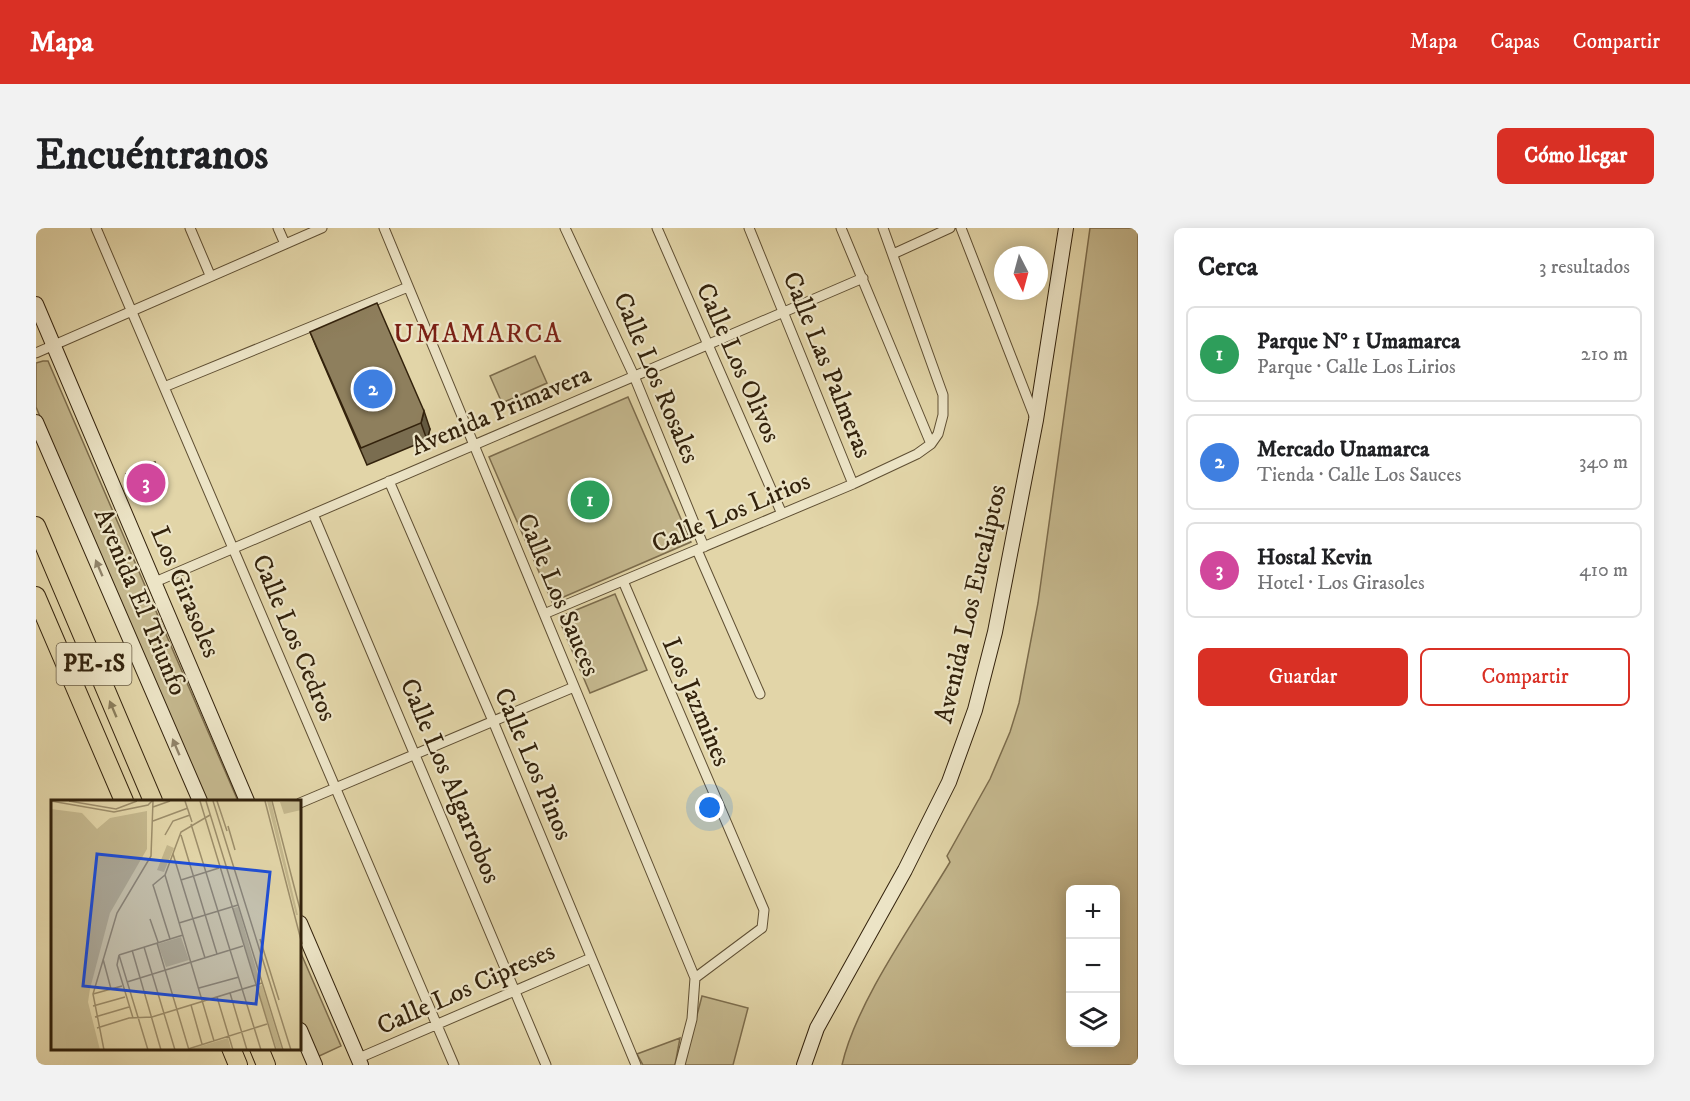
<!DOCTYPE html>
<html lang="es">
<head>
<meta charset="utf-8">
<style>
  :root { --surface:#fff; --page:#f2f2f2; --text:#202124; --muted:#757577; --line:#e0e0e0; --accent:#d93025 }
  body { margin:0; font-family:"IM FELL DW Pica",serif; background:var(--page); color:var(--text) }
  .controls { position:absolute; right:18px; bottom:18px; display:grid; overflow:hidden; border-radius:9px; box-shadow:0 3px 15px #0003 }
  .controls button { width:54px; height:54px; display:grid; place-items:center; padding:0; border:0; border-bottom:2px solid var(--line); background:var(--surface); color:var(--text); font:30px sans-serif }
  .compass { position:absolute; left:958px; top:18px; width:54px; height:54px; border-radius:50%; background:var(--surface); box-shadow:0 3px 15px #0003; rotate:174deg }
  .you { position:absolute; left:674px; top:580px; width:21px; height:21px; margin:-15px; border:4px solid #fff; border-radius:50%; background:#1a73e8; box-shadow:0 0 0 9px #1a73e833 }
  .badge { display:grid; place-items:center; width:39px; height:39px; border-radius:50%; background:var(--accent); color:#fff; font-size:20px; font-weight:700 }
  .pin { position:absolute; translate:-50% -50%; border:3px solid #fff; box-shadow:0 2px 6px #0006 }
  .list { margin:0; padding:0; list-style:none }
  h2 { display:flex; justify-content:space-between; align-items:center; height:78px; margin:0; padding:0 24px; font-size:26px }
  h2 small { font-size:20px; font-weight:400; color:var(--muted) }
  .list li { display:grid; grid-template-columns:39px 1fr auto; gap:18px; align-items:center; box-sizing:border-box; height:96px; margin:0 12px 12px; padding:0 12px; border:2px solid var(--line); border-radius:9px }
  .list b { display:block; font-size:22px; white-space:nowrap }
  .list p { margin:0; font-size:20px; white-space:nowrap; color:var(--muted) }
  .list em { font-size:20px; font-style:normal; color:var(--muted) }
  .actions { display:flex; gap:12px; padding:18px 24px }
  .actions a { flex:1; padding:14px 0; border:2px solid var(--accent); border-radius:9px; text-align:center; font-size:21px; color:var(--accent) }
  .actions .main { background:var(--accent); color:#fff }
  .icon { flex:none; width:33px; height:33px; fill:none; stroke:currentColor; stroke-width:2; stroke-linecap:round; stroke-linejoin:round }
  .map { position:relative; flex:none; width:1102px; height:837px; overflow:hidden; border-radius:9px }
  header { display:flex; align-items:center; gap:36px; box-sizing:border-box; height:84px; padding:0 30px; background:var(--accent); color:#fff }
  header strong { font-size:28px }
  nav { display:flex; gap:33px; margin-inline-start:auto; font-size:21px }
  .intro { display:flex; align-items:center; justify-content:space-between; box-sizing:border-box; height:144px; padding:0 36px }
  h1 { margin:0; font-size:42px }
  .button { padding:15px 27px; border-radius:9px; background:var(--accent); color:#fff; font-size:21px; font-weight:700 }
  main { display:flex; gap:36px; padding:0 36px }
  aside { flex:1; background:var(--surface); border-radius:9px; box-shadow:0 3px 15px #0003 }
  .map>svg:first-child { display:block }
  .green { fill:#c4b78d; stroke:#7c6c4c; stroke-width:1.5; fill-rule:evenodd }
  .lines { fill:none; stroke-linecap:round; stroke-linejoin:round }
  .street-casing { stroke:#5f4f33; stroke-width:11 }
  .secondary-casing { stroke:#33220c; stroke-width:16 }
  .highway-casing { stroke:#33220c; stroke-width:20 }
  .street { stroke:#ece4c6; stroke-width:9 }
  .secondary { stroke:#ece4c6; stroke-width:14 }
  .highway { stroke:#e2d5a8; stroke-width:18 }
  .wall { fill:#7a6d50; stroke:#33220c; stroke-width:1.5 }
  .shaded-wall { fill:#635941; stroke:#33220c; stroke-width:1.5 }
  .building { fill:#8e7f5d; stroke:#33220c; stroke-width:1.5 }
  .oneway { fill:#908369 }
  .oneway2 { fill:#8a7c5a }
  .labels { text-anchor:middle; dominant-baseline:central; stroke-width:4.5; stroke-linejoin:round; paint-order:stroke }
  .shield { fill:#ece4c6; stroke:#6a5c44; stroke-width:1.5 }
  .shield-label { font-size:24px; font-weight:bold; fill:#33220c }
  .street-label { font-size:26px; fill:#33220c; stroke:#ece4c6 }
  .neighbourhood-label { font-size:27px; letter-spacing:1.5px; fill:#7a1f14; stroke:#ece4c6 }
  .inset-road { fill:none; stroke:#9c8d6a; stroke-width:1.5 }
  .view { fill:#1d4ed8; fill-opacity:0.15; stroke:#1d4ed8; stroke-width:3 }
  .inset-edge { fill:none; stroke:#33220c; stroke-width:3 }
</style>
</head>
<body>
<header>
<strong>Mapa</strong>
<nav><a>Mapa</a><a>Capas</a><a>Compartir</a></nav>
</header>
<div class="intro"><h1>Encuéntranos</h1><a class="button">Cómo llegar</a></div>
<main>
<div class="map">
<svg width="1102" height="837" viewBox="0 0 1102 837">
  <rect width="100%" height="100%" fill="#e2d5a8"/>
  <filter id="stains"><feTurbulence type="fractalNoise" baseFrequency=".00333" numOctaves="4"/><feColorMatrix values="0 0 0 0 .2 0 0 0 0 .09 0 0 0 0 .02 0 0 0 .5 -.17"/></filter>
  <radialGradient id="worn" r=".72"><stop offset=".6" stop-color="#630" stop-opacity="0"/><stop offset="1" stop-color="#630" stop-opacity=".3"/></radialGradient>
  <!-- green -->
  <path class="green" d="M1054,0H1102V837H806C820,774 880,691 914,634L911,628L954,551L974,504L983,475L1002,375ZM1034,662H1080V814H1034Z
    M499,128L511,155L466,175L454,148Z
    M7,133H12L202,573H167L0,179V135Z
    M592,169L655,314L516,374L453,229Z
    M579,366L611,442L554,465L524,394L529,391L528,387Z
    M264,723L305,818L279,830L264,796Z
    M666,768L712,780L697,837H648Z
    M644,810L639,837H607L601,826Z"/>
  <g class="lines">
    <!-- street casing -->
    <g class="street-casing">
      <path id="street" d="M60,0L418,837
        M154,0L174,47
        M242,0L249,16
        M348,0L659,750L656,791L644,837
        M529,0L598,148L668,319
        M621,0L746,286
        M713,0L817,256
        M805,0L895,216
        M925,0L999,190
        M857,26L914,0
        M0,125L286,0
        M128,159L372,59
        M353,253L457,493L600,837
        M277,286L510,837
        M661,322L724,466
        M587,353L728,682L726,700L659,750
        M119,354L827,50
        M508,386L817,256L881,226L895,216L902,206L907,187V167L847,0
        M264,575L538,459
        M323,830L555,730"/>
    </g>
    <!-- secondary casing -->
    <g class="secondary-casing">
      <path id="secondary" d="M0,76L211,573
        M0,194L164,573
        M264,695L325,837
        M264,802L279,837
        M768,837L781,800L869,642L913,554L939,482L959,404L1000,192L1030,0"/>
    </g>
    <!-- highway casing -->
    <g class="highway-casing">
      <path id="highway" d="M0,298L117,573
        M0,368L88,573
        M195,820L202,837
        M223,820L230,837"/>
    </g>
    <!-- street -->
    <use href="#street" class="street"/>
    <!-- secondary -->
    <use href="#secondary" class="secondary"/>
    <!-- highway -->
    <use href="#highway" class="highway"/>
  </g>
  <!-- wall -->
  <path class="wall" d="M274,104L394,201L391,212L331,237L281,121Z
    M90,246H124L127,255L98,267Z"/>
  <!-- shaded-wall -->
  <path class="shaded-wall" d="M388,183L394,201L391,212L385,195Z"/>
  <!-- building -->
  <path class="building" d="M341,75L388,183L385,195L325,220L274,104Z
    M119,234L124,246L95,258L90,246Z"/>
  <!-- one-way arrows -->
  <defs><path id="oneway-solid" d="M-6-.8H1V-3.2L6.5 0L1 3.2V.8H-6Z" transform="scale(1.5)"/></defs>
  <g class="oneway">
    <use href="#oneway-solid" transform="translate(63 340) rotate(-113)"/>
    <use href="#oneway-solid" transform="translate(140 519) rotate(-113)"/>
  </g>
  <use class="oneway2" href="#oneway-solid" transform="translate(77 481) rotate(-113)"/>
  <g class="labels">
    <!-- shield labels -->
    <rect class="shield" x="20.5" y="415" width="75" height="42" rx="4.5"/>
    <g class="shield-label">
      <text x="58" y="436">PE-1S</text>
    </g>
    <!-- street labels -->
    <g class="street-label">
      <text transform="translate(702 135) rotate(66)">Calle Los Olivos</text>
      <text transform="translate(791 137) rotate(68)">Calle Las Palmeras</text>
      <text transform="translate(620 150) rotate(67)">Calle Los Rosales</text>
      <text transform="translate(465 183) rotate(-23)">Avenida Primavera</text>
      <text transform="translate(695 285) rotate(-23)">Calle Los Lirios</text>
      <text transform="translate(149 364) rotate(67)">Los Girasoles</text>
      <text transform="translate(522 367) rotate(67)">Calle Los Sauces</text>
      <text transform="translate(104 374) rotate(67)">Avenida El Triunfo</text>
      <text transform="translate(935 376) rotate(-77)">Avenida Los Eucaliptos</text>
      <text transform="translate(258 410) rotate(67)">Calle Los Cedros</text>
      <text transform="translate(660 474) rotate(67)">Los Jazmines</text>
      <text transform="translate(497 536) rotate(67)">Calle Los Pinos</text>
      <text transform="translate(414 553) rotate(67)">Calle Los Algarrobos</text>
      <text transform="translate(430 761) rotate(-24)">Calle Los Cipreses</text>
    </g>
    <!-- neighbourhood labels -->
    <g class="neighbourhood-label">
      <text x="442" y="106">UMAMARCA</text>
    </g>
  </g>
  <!-- overview -->
  <g transform="translate(15 572)">
    <rect width="250" height="250" fill="#e2d5a8"/>
    <path d="M216,1H220L247,115H245ZM250,1V10L233,14L229,2ZM0,9L31,13L46,29L59,18L96,11V49L59,113L39,189L37,202L49,250H0ZM116,45L123,48L113,72L106,70ZM187,107L209,182L205,183L182,108ZM130,137L138,160L115,167L107,144ZM211,185L231,250H226L206,187ZM177,238L180,249H140Z" fill="#c4b78d"/>
    <path class="inset-road" d="M0,1L63,12L97,5L101,1M18,1L65,9L86,1M134,1L141,22M149,1L225,250M155,1L232,250M162,1L240,250M166,1L176,31M214,1L251,144M221,1L251,117M102,7L119,1M159,15L130,32L114,75L163,241M102,21L137,8M140,24L210,250M177,26L184,50M114,35L122,21L139,15M130,35L166,154M122,54L154,158M114,75L102,85L119,139M130,80L168,68M99,119L107,142M128,123L187,105M209,139L228,200M106,143L138,250M93,147L124,250M81,150L110,250M68,155L97,250M68,155L132,135M68,155L66,165L82,218M52,159L60,189M76,182L192,146M148,188L188,177M179,193L196,250M42,194L71,186M166,197L182,250M140,205L151,244M42,206L74,197M44,217L78,207M46,228L78,218L101,217L211,183M53,250L42,194L66,113L100,56L102,1M134,250L216,224"/>
    <path class="view" d="M46,54L219,72L205,204L32,186Z"/>
    <rect width="250" height="250" class="inset-edge"/>
  </g>
  <rect width="100%" height="100%" filter="url(#stains)"/>
  <rect width="100%" height="100%" fill="url(#worn)"/>
</svg>
<div class="controls">
<button>+</button>
<button>−</button>
<button><svg class="icon" aria-label="layers" viewBox="0 0 24 24"><path d="M12 4l9 5-9 5-9-5zM3 14l9 5 9-5"/></svg></button>
</div>
<svg class="compass" viewBox="-18 -18 36 36"><path d="M0-13l5 13h-10z" fill="#e53935"/><path d="M0 13l5-13h-10z" fill="#757577"/></svg>
<div class="you"></div>
<div class="pin badge" style="left:554px;top:272px;background:#2e9e5b">1</div>
<div class="pin badge" style="left:337px;top:161px;background:#3f7fe0">2</div>
<div class="pin badge" style="left:110px;top:255px;background:#d1479c">3</div>
</div>
<aside>
<h2>Cerca<small>3 resultados</small></h2>
<ul class="list">
<li><span class="badge" style="background:#2e9e5b">1</span><div><b>Parque N° 1 Umamarca</b><p>Parque · Calle Los Lirios</p></div><em>210 m</em></li>
<li><span class="badge" style="background:#3f7fe0">2</span><div><b>Mercado Unamarca</b><p>Tienda · Calle Los Sauces</p></div><em>340 m</em></li>
<li><span class="badge" style="background:#d1479c">3</span><div><b>Hostal Kevin</b><p>Hotel · Los Girasoles</p></div><em>410 m</em></li>
</ul>
<div class="actions"><a class="main">Guardar</a><a>Compartir</a></div>
</aside>
</main>
</body>
</html>
